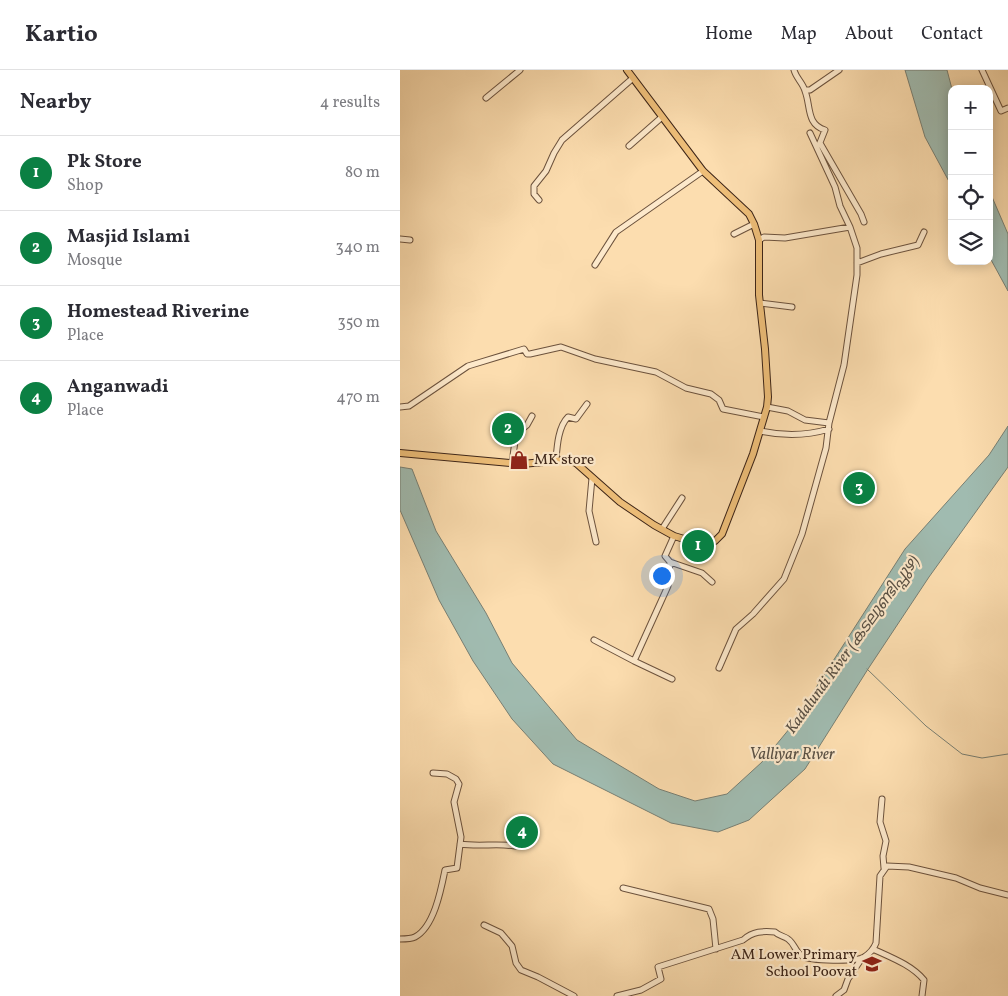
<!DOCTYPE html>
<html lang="en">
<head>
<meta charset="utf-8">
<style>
  :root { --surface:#fff; --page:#f2f2f3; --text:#2b2b33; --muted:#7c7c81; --line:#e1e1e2; --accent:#0b8043 }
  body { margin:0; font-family:Vollkorn,"Noto Sans Malayalam",serif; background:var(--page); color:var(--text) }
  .controls { position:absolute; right:15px; top:15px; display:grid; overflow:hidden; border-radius:10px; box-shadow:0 2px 12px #0003 }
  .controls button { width:45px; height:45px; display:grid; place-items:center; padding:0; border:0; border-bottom:1px solid var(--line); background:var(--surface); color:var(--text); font:25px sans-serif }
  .you { position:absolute; left:261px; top:505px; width:18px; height:18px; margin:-12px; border:4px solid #fff; border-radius:50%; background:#1a73e8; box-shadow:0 0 0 8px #1a73e833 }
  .badge { display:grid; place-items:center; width:32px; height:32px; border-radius:50%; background:var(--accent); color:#fff; font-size:16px; font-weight:700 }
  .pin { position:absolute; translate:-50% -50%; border:2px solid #fff; box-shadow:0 1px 5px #0006 }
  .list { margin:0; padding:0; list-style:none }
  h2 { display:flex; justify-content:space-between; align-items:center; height:65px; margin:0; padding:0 20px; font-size:21px }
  h2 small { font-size:16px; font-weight:400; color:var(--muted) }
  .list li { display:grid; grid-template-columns:32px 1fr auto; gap:15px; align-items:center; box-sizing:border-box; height:75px; padding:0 20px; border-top:1px solid var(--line) }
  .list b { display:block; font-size:19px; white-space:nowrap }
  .list p { margin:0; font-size:16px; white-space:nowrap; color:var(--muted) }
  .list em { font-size:16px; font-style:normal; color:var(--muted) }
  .icon { flex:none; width:28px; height:28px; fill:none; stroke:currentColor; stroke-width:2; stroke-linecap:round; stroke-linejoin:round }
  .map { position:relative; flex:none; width:608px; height:926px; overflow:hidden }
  header { display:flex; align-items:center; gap:30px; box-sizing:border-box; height:70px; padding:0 25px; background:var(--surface); border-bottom:1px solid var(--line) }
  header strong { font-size:24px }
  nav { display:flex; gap:28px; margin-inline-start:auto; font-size:18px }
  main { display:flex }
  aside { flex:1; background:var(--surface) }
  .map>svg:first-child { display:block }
  .water { fill:#a0bbb0; stroke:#787f73 }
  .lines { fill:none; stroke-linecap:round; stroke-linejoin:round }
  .stream { stroke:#787f73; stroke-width:1 }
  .minor-casing { stroke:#6c523d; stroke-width:7 }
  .major-casing { stroke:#3c2417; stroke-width:8 }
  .minor { stroke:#fde9cb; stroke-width:5 }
  .major { stroke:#eebe78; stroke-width:6 }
  .labels { text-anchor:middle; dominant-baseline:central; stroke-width:4.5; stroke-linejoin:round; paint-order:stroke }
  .poi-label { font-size:15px; fill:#3c2417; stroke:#fde9cb; text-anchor:start }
  .water-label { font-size:16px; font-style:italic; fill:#5a5145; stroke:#fde9cb }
</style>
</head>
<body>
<header>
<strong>Kartio</strong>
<nav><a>Home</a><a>Map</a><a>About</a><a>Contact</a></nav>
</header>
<main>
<aside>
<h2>Nearby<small>4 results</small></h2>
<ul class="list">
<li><span class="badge">1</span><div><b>Pk Store</b><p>Shop</p></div><em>80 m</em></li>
<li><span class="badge">2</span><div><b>Masjid Islami</b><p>Mosque</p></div><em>340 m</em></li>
<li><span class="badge">3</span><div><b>Homestead Riverine</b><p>Place</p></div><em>350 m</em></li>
<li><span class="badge">4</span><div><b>Anganwadi</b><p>Place</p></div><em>470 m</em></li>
</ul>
</aside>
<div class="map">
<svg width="608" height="926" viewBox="0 0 608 926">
  <rect width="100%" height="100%" fill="#fcddaf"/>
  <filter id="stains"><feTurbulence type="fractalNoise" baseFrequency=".004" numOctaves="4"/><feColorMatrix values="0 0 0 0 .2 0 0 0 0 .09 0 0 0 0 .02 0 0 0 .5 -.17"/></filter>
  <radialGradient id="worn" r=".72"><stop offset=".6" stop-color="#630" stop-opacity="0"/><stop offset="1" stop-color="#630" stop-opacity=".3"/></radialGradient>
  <!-- water -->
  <path class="water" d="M505,0H547L552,19V117L525,67Z
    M589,120L608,164V221L589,186Z
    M608,356V397L529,507L468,599L405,699L349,750L318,762L271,753L153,694L112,649L73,591L39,530L0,440V397L12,399L36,461L86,543L112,593L177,670L259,719L295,731L327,724L362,692L390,658L505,479L589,385Z"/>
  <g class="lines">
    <!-- stream -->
    <path class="stream" d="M467,599L526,656L562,684L582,688L608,684"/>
    <!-- minor casing -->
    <g class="minor-casing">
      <path id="minor" d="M394,0C396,8 403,13 405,21C411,36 406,54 425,60L419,75
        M582,0L601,41L608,38
        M405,20H410L439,0
        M86,28L120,0
        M410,63L435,117L440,136L450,157L457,178V205L444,295L429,353
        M420,73L461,144L464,152
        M229,76L262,47
        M139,130L134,124V116L146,101L154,83L162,70L233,8
        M334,164L354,154
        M0,169L10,170
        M359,170L364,167L385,168L450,157
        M457,193L481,184L518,175L524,162
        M195,195L216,162L303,101
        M360,233L392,237
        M0,337L9,336L68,296L124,279L127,284H130L161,277L195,289L256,302L286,318L311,324L319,330L323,339L364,347
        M360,361C383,366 406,366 429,359
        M156,390C157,377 158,357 168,347L176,349L187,334
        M112,393L116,364L127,355L132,346
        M192,408L189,441L196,472
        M262,459L282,428
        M270,492L302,503L312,512
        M261,509L264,510L269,505L270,492L265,486L274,466
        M194,570L234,591L268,516L269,505
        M234,591L272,609
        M319,598L336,559L353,544L384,509L402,464L426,378L429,353L405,350L388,341L367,337
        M482,729L480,752L486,771L483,786L484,798
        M60,774C79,777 97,773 115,776
        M223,818L309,839L313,849L316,879
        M84,855L101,863L112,876L116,893L121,900L138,907L174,926
        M0,869C5,869 11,869 15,867C34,857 41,820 45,800L57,798L61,767L54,732L59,714L56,709L47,704L33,703
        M473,879C490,887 512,895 524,910L522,926
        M217,926L241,920L261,909L258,897L343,870C353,861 363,861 375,862C379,866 384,866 388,869C395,874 395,882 402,886C410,891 456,892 464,887C469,884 474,878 476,873L480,806L487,796L509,797L556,808L580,818L608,825
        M436,926L444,920L448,909L462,888"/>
    </g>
    <!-- major casing -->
    <g class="major-casing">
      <path id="major" d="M0,383L122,394L165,390L176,393L220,432L254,455L274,466L301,474L315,471L322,464L353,384L367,337L368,327L365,279L359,225V170L354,154L349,144L303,101L227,0"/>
    </g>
    <!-- minor -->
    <use href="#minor" class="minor"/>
    <!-- major -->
    <use href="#major" class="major"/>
  </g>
  <!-- icons -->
  <defs>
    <g id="shop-bare" transform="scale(1.5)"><path d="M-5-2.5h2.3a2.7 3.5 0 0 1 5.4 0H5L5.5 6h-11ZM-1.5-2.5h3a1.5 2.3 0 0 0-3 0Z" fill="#8f2418" stroke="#fde9cb" stroke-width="2.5" paint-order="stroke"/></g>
    <g id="school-bare" transform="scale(1.5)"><path d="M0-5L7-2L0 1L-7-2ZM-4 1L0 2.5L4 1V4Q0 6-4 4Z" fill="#8f2418" stroke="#fde9cb" stroke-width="2.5" paint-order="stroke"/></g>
  </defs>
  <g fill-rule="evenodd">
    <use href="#shop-bare" x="119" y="390"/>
    <use href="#school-bare" x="472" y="894"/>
  </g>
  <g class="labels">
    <!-- poi labels -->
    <g class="poi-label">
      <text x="134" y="390">MK store</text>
      <text x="457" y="885" text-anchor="end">AM Lower Primary<tspan x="457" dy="17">School Poovat</tspan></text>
    </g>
    <!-- water labels -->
    <g class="water-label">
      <text transform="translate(453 575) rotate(-54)">Kadalundi River (കടലുണ്ടിപ്പുഴ)</text>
      <text x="392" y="685">Valliyar River</text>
    </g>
  </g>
  <rect width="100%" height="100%" filter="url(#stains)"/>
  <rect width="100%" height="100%" fill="url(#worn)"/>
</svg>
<div class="controls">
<button>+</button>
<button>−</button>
<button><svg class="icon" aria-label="locate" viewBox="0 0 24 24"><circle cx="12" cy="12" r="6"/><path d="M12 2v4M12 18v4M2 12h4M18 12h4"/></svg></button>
<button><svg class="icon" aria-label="layers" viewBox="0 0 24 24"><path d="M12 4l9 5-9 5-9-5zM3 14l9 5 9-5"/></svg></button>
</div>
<div class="you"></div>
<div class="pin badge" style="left:298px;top:476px">1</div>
<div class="pin badge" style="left:108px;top:359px">2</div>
<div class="pin badge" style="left:459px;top:418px">3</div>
<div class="pin badge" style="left:122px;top:762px">4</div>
</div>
</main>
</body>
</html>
